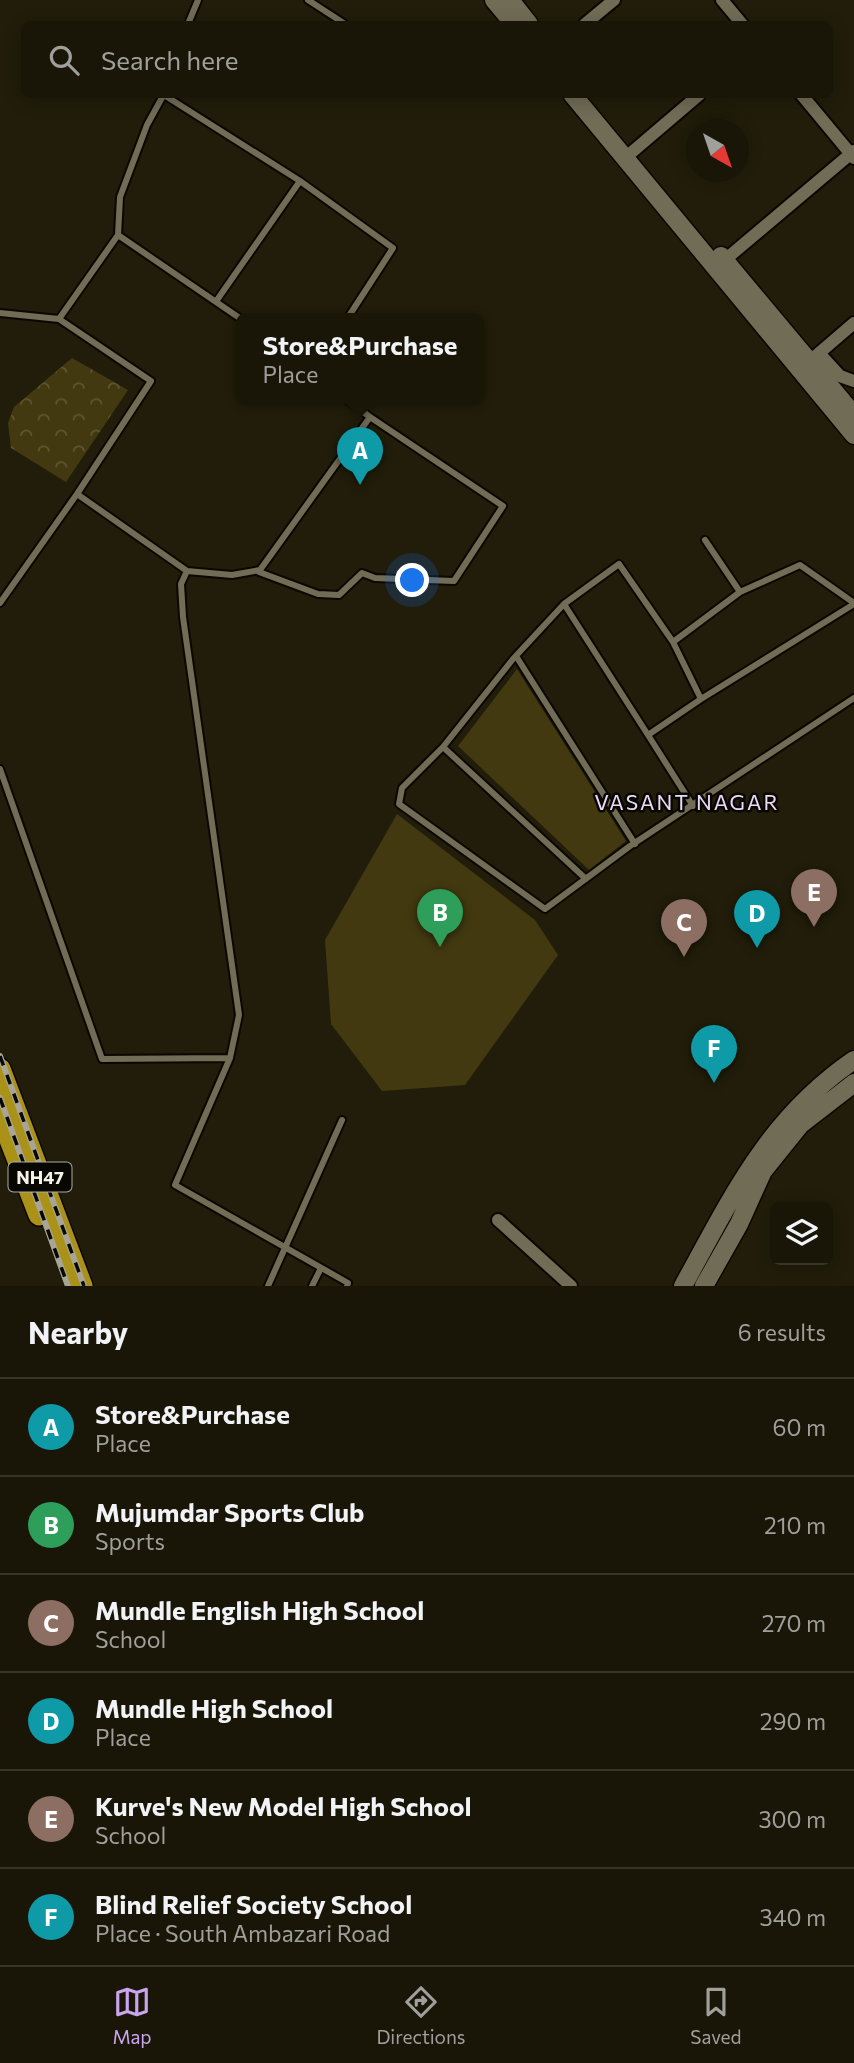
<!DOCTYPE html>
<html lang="en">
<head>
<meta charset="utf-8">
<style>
  :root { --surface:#191608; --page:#221f12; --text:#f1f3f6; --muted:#9f9f9c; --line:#373529; --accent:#c9a5ee }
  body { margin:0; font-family:Commissioner,sans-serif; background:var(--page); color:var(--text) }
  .controls { position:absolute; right:21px; bottom:21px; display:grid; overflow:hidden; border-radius:10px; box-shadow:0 4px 18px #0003 }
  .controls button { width:63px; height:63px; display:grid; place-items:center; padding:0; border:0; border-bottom:2px solid var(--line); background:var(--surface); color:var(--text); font:35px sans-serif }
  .compass { position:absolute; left:686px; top:119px; width:63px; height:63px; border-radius:50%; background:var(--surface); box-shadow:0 4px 18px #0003; rotate:140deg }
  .you { position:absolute; left:413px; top:581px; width:24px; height:24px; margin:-18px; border:5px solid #fff; border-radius:50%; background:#1a73e8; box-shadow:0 0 0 10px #1a73e833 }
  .badge { display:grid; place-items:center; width:46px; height:46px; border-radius:50%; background:var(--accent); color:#fff; font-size:23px; font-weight:700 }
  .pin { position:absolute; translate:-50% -58px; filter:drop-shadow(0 2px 4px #0008) }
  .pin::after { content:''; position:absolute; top:37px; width:24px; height:21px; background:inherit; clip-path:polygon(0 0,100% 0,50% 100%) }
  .popup { position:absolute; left:236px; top:313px; width:248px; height:91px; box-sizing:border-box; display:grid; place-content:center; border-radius:10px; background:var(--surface); filter:drop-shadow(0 2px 5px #0005); font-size:23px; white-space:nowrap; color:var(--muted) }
  .popup b { font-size:26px; color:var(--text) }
  .popup::after { content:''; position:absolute; left:50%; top:100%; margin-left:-14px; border:14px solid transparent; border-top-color:var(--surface) }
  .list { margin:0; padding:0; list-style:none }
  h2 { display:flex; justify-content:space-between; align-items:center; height:91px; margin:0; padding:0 28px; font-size:30px }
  h2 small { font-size:23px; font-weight:400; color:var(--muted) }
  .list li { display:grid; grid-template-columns:46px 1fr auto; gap:21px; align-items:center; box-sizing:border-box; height:98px; padding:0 28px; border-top:2px solid var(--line) }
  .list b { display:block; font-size:26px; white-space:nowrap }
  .list p { margin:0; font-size:23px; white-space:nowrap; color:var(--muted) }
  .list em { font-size:23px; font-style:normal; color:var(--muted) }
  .icon { flex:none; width:38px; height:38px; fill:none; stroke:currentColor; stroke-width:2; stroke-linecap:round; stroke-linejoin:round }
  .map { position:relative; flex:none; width:854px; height:1286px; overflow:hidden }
  .search { position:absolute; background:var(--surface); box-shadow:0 4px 18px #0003; left:21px; right:21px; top:21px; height:77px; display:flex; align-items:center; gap:18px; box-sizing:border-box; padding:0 24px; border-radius:10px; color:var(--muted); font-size:26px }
  .sheet { height:679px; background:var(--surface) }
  nav { display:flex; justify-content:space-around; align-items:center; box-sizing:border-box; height:98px; border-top:2px solid var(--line); background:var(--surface); font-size:19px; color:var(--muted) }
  nav a { display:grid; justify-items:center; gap:4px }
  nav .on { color:var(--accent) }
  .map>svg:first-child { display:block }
  .park { fill:url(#park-crowns) }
  .garden { fill:#423910 }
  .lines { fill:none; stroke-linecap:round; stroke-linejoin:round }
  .service-casing { stroke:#0b0700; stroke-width:10 }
  .minor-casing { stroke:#0b0700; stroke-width:16 }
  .secondary-casing { stroke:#0b0700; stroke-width:21 }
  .trunk-casing { stroke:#0b0700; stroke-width:24 }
  .service { stroke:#716c56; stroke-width:6 }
  .minor { stroke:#716c56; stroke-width:12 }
  .secondary { stroke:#716c56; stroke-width:18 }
  .trunk { stroke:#aa9219; stroke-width:21 }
  .rail-casing { stroke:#a8a597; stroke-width:6 }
  .rail { stroke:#090702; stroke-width:3.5; stroke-dasharray:10; stroke-linecap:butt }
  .labels { text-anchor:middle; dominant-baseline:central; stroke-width:5; stroke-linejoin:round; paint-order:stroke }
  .shield { fill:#090702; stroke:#aeaca2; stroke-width:2 }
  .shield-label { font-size:18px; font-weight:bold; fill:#f5f2e6 }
  .neighbourhood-label { font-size:21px; letter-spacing:2px; fill:#e8dbf7; stroke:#090702 }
</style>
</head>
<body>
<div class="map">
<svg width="854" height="1286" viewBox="0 0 854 1286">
  <defs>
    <pattern id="park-crowns" width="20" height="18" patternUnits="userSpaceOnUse" patternTransform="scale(1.75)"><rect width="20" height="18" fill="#423910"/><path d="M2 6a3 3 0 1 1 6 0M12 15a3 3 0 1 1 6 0" fill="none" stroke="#5e5633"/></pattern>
  </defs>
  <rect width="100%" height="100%" fill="#211d0a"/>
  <!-- park -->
  <path class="park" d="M72,358L128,390L66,482L11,448L8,423L14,407Z"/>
  <!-- garden -->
  <path class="garden" d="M517,669L626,841L589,870L458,746Z
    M397,814L535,920L558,955L465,1085L382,1091L331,1024L325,940Z"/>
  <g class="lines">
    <!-- service casing -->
    <g class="service-casing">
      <path id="service" d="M308,0L345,24
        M188,24L198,0
        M164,95L300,181L217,300
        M300,181L393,248L347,319
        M118,235L241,319
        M0,313L59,319
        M77,494L187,571
        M705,540L740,592L800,565L854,603
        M259,572L318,594L339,595L362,573L375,578L454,581L503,506L370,417
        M740,592L673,642L619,564L564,604L513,659L443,747L402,788L399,804L545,909L630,846L854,698
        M0,603L77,494L151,381L59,319L118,235L120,197L147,125L164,94
        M564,604L648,735L701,699
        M673,642L701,699L854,604
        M516,656L635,844
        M648,735L693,806
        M443,747L586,879
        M0,769L102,1059L230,1058L239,1015L183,617L181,584L187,571L232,575L260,570L370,417L346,399
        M230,1058L175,1185L348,1283L347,1286
        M268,1286L342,1120
        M312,1286L321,1268"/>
    </g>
    <!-- minor casing -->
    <g class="minor-casing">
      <path id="minor" d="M722,0L742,24
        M585,24L614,0
        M801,94L854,158
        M625,158L700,94
        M720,264L854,151
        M819,353L840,376L854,381
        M804,366L854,323
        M498,1220L571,1286"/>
    </g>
    <!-- secondary casing -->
    <g class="secondary-casing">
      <path id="secondary" d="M494,0L514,24
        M510,0L529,24
        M572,94L854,435
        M721,256L854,415
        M683,1286C732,1197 768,1119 854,1060
        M704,1286L739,1224L763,1171L800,1125L854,1083"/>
    </g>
    <!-- trunk casing -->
    <g class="trunk-casing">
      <path id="trunk" d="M0,1069L82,1286
        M0,1114L39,1215"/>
    </g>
    <!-- service -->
    <use href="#service" class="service"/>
    <!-- minor -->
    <use href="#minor" class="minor"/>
    <!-- secondary -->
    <use href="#secondary" class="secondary"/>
    <!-- trunk -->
    <use href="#trunk" class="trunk"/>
    <!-- rail casing -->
    <g class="rail-casing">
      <path id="rail" d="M0,1056L84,1286
        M0,1098L68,1286"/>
    </g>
    <!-- rail -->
    <use href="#rail" class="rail"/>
  </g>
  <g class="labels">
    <!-- shield labels -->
    <rect class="shield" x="8.5" y="1162.5" width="63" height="29" rx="5"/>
    <g class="shield-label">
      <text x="40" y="1177">NH47</text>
    </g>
    <!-- neighbourhood labels -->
    <g class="neighbourhood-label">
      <text x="687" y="801">VASANT NAGAR</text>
    </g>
  </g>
</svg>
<div class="controls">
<button><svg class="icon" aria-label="layers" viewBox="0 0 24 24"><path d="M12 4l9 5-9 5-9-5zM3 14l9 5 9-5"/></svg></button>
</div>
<svg class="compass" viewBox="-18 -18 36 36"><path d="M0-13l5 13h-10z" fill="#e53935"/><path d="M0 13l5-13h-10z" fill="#9f9f9c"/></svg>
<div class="you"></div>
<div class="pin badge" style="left:360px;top:485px;background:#0f9aa8">A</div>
<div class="popup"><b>Store&amp;Purchase</b>Place</div>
<div class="pin badge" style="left:440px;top:947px;background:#2e9e5b">B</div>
<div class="pin badge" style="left:684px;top:957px;background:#8d6e63">C</div>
<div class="pin badge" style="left:757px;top:948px;background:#0f9aa8">D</div>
<div class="pin badge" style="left:814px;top:927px;background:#8d6e63">E</div>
<div class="pin badge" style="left:714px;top:1083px;background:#0f9aa8">F</div>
<div class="search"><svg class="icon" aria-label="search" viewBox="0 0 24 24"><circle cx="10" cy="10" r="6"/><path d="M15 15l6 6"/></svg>Search here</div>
</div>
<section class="sheet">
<h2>Nearby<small>6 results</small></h2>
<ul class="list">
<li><span class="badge" style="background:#0f9aa8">A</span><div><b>Store&amp;Purchase</b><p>Place</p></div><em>60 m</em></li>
<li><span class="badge" style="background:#2e9e5b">B</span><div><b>Mujumdar Sports Club</b><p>Sports</p></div><em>210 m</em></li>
<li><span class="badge" style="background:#8d6e63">C</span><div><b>Mundle English High School</b><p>School</p></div><em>270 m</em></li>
<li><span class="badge" style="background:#0f9aa8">D</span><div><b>Mundle High School</b><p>Place</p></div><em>290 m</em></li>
<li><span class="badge" style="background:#8d6e63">E</span><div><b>Kurve's New Model High School</b><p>School</p></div><em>300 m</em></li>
<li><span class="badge" style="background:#0f9aa8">F</span><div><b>Blind Relief Society School</b><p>Place · South Ambazari Road</p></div><em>340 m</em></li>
</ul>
</section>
<nav>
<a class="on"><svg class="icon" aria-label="map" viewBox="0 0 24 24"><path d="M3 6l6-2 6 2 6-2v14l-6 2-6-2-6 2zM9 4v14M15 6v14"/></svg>Map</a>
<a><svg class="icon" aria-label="directions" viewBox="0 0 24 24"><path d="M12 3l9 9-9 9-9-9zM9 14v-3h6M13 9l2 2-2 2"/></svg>Directions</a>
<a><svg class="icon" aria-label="saved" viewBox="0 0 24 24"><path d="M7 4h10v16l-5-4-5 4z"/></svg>Saved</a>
</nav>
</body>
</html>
